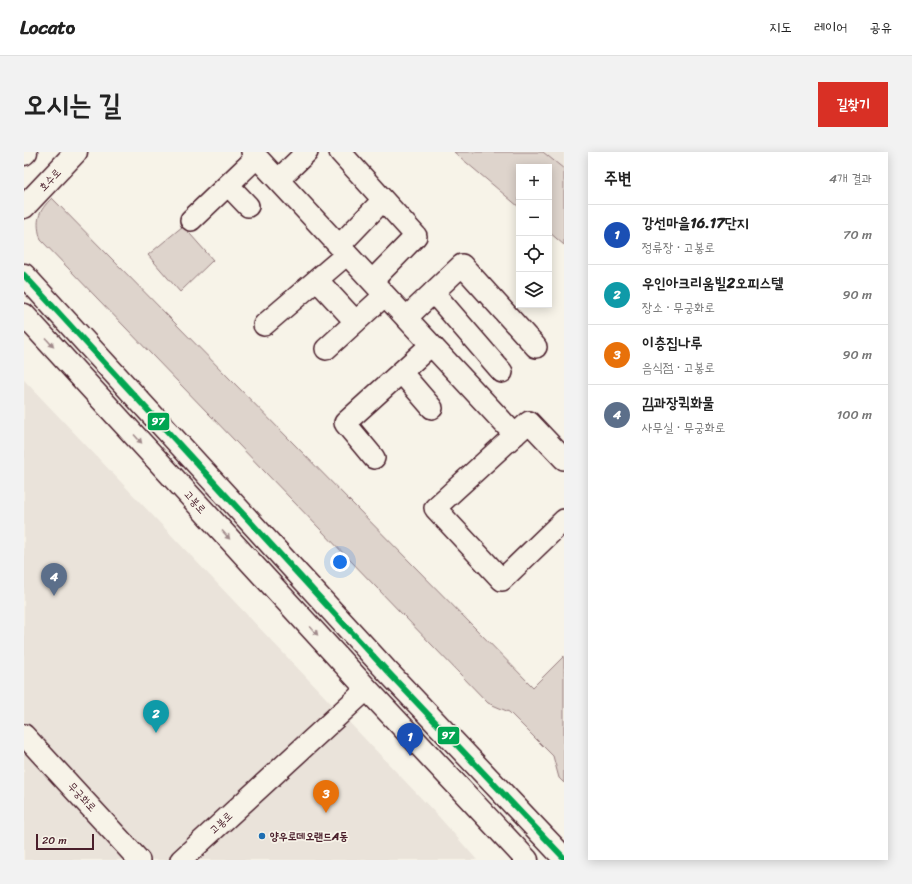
<!DOCTYPE html>
<html lang="ko">
<head>
<meta charset="utf-8">
<style>
  :root { --surface:#fff; --page:#f2f2f2; --text:#222; --muted:#767676; --line:#e0e0e0; --accent:#d93025 }
  body { margin:0; font-family:Sriracha,"Poor Story",sans-serif; background:var(--page); color:var(--text) }
  .controls { position:absolute; right:12px; top:12px; display:grid; overflow:hidden; border-radius:0px; box-shadow:0 2px 10px #0003 }
  .controls button { width:36px; height:36px; display:grid; place-items:center; padding:0; border:0; border-bottom:1px solid var(--line); background:var(--surface); color:var(--text); font:20px sans-serif }
  .scale { position:absolute; left:12px; bottom:10px; width:58px; box-sizing:border-box; padding-left:4px; border:2px solid #4a1f2b; border-top:0; font-size:11px; line-height:14px; white-space:nowrap; color:#4a1f2b; -webkit-text-stroke:3px #f7f3e8; paint-order:stroke }
  .you { position:absolute; left:316px; top:410px; width:14px; height:14px; margin:-10px; border:3px solid #fff; border-radius:50%; background:#1a73e8; box-shadow:0 0 0 6px #1a73e833 }
  .badge { display:grid; place-items:center; width:26px; height:26px; border-radius:50%; background:var(--accent); color:#fff; font-size:13px; font-weight:700 }
  .pin { position:absolute; translate:-50% -33px; filter:drop-shadow(0 1px 2px #0008) }
  .pin::after { content:''; position:absolute; top:21px; width:14px; height:12px; background:inherit; clip-path:polygon(0 0,100% 0,50% 100%) }
  .list { margin:0; padding:0; list-style:none }
  h2 { display:flex; justify-content:space-between; align-items:center; height:52px; margin:0; padding:0 16px; font-size:17px }
  h2 small { font-size:13px; font-weight:400; color:var(--muted) }
  .list li { display:grid; grid-template-columns:26px 1fr auto; gap:12px; align-items:center; box-sizing:border-box; height:60px; padding:0 16px; border-top:1px solid var(--line) }
  .list b { display:block; font-size:15px; white-space:nowrap }
  .list p { margin:0; font-size:13px; white-space:nowrap; color:var(--muted) }
  .list em { font-size:13px; font-style:normal; color:var(--muted) }
  .icon { flex:none; width:22px; height:22px; fill:none; stroke:currentColor; stroke-width:2; stroke-linecap:round; stroke-linejoin:round }
  .map { position:relative; flex:none; width:540px; height:708px; overflow:hidden; border-radius:0px }
  header { display:flex; align-items:center; gap:24px; box-sizing:border-box; height:56px; padding:0 20px; background:var(--surface); border-bottom:1px solid var(--line) }
  header strong { font-size:19px }
  nav { display:flex; gap:22px; margin-inline-start:auto; font-size:14px }
  .intro { display:flex; align-items:center; justify-content:space-between; box-sizing:border-box; height:96px; padding:0 24px }
  h1 { margin:0; font-size:28px }
  .button { padding:10px 18px; border-radius:0px; background:var(--accent); color:#fff; font-size:14px; font-weight:700 }
  main { display:flex; gap:24px; padding:0 24px }
  aside { flex:1; background:var(--surface); border-radius:0px; box-shadow:0 2px 10px #0003 }
  .map>svg:first-child { display:block }
  .built { fill:#eae3da }
  .green { fill:#ded4cc; stroke:#947a7c }
  .lines { fill:none; stroke-linecap:round; stroke-linejoin:round }
  .minor-casing { stroke:#4a1f2b; stroke-width:24 }
  .major-casing { stroke:#4a1f2b; stroke-width:25 }
  .minor { stroke:#f7f3e8; stroke-width:21 }
  .major { stroke:#f7f3e8; stroke-width:22 }
  .bus-1-casing { stroke:#f7f3e8; stroke-width:9 }
  .bus-1 { stroke:#00a651; stroke-width:6 }
  .oneway { fill:#a0898a }
  .poi-dot { fill:#1f6fb2; stroke:#f7f3e8; stroke-width:1.5 }
  .labels { text-anchor:middle; dominant-baseline:central; stroke-width:3.5; stroke-linejoin:round; paint-order:stroke }
  .street-label { font-size:11px; fill:#4a1f2b; stroke:#f7f3e8 }
  .poi-label { font-size:11px; font-weight:bold; fill:#4a1f2b; stroke:#f7f3e8; text-anchor:start }
  .line-badge { stroke:#f7f3e8; stroke-width:1.5 }
  .badge-label { font-size:11px; text-anchor:middle; font-weight:bold; fill:#fff }
</style>
</head>
<body>
<header>
<strong>Locato</strong>
<nav><a>지도</a><a>레이어</a><a>공유</a></nav>
</header>
<div class="intro"><h1>오시는 길</h1><a class="button">길찾기</a></div>
<main>
<div class="map">
<svg width="540" height="708" viewBox="0 0 540 708">
  <rect width="100%" height="100%" fill="#f7f3e8"/>
  <filter id="ink" filterUnits="userSpaceOnUse"><feTurbulence type="fractalNoise" baseFrequency=".025" numOctaves="2"/><feDisplacementMap in="SourceGraphic" scale="8" xChannelSelector="R" yChannelSelector="G"/><feConvolveMatrix kernelMatrix="1 2 1 2 8 2 1 2 1" color-interpolation-filters="sRGB"/></filter>
  <g filter="url(#ink)">
    <!-- built -->
    <path class="built" d="M519,0H540V17Z
      M0,228L416,666L453,708H0Z"/>
    <!-- green -->
    <path class="green" d="M430,0H519L540,17V93L525,80V15H495V55Z
      M28,46L509,535L540,504V631L535,626L529,604L485,560L464,551L17,88C11,69 14,59 28,46Z
      M159,74L189,108L156,140L124,103Z"/>
    <g class="lines">
      <!-- minor casing -->
      <g class="minor-casing">
        <path id="minor" d="M228,0L491,283
          M316,0L392,84L348,129
          M254,28L283,0
          M204,33L224,54
          M167,68L233,5
          M315,94L359,48
          M293,128L331,169
          M409,140L478,220
          M382,166L438,113L512,195
          M240,173L323,102
          M302,197L361,143
          M377,220L408,256
          M350,306L321,271L407,193
          M540,307L505,270L411,356L478,428L540,368
          M0,583L115,708
          M157,708L343,537"/>
      </g>
      <!-- major casing -->
      <g class="major-casing">
        <path id="major" d="M0,2L2,0
          M0,55L52,0
          M0,123L363,519L540,706
          M0,163L343,537L503,708"/>
      </g>
      <!-- minor -->
      <use href="#minor" class="minor"/>
      <!-- major -->
      <use href="#major" class="major"/>
      <!-- bus-1 casing -->
      <g class="bus-1-casing">
        <path id="bus-1" d="M0,123L363,519L540,706"/>
      </g>
      <!-- bus-1 -->
      <use href="#bus-1" class="bus-1"/>
    </g>
    <!-- one-way arrows -->
    <defs><path id="oneway-solid" d="M-6-.8H1V-3.2L6.5 0L1 3.2V.8H-6Z"/></defs>
    <g class="oneway">
      <use href="#oneway-solid" transform="translate(26 191) rotate(48)"/>
      <use href="#oneway-solid" transform="translate(114 287) rotate(48)"/>
      <use href="#oneway-solid" transform="translate(202 383) rotate(48)"/>
      <use href="#oneway-solid" transform="translate(290 479) rotate(48)"/>
    </g>
  </g>
  <!-- markers -->
  <circle class="poi-dot" cx="238" cy="684" r="4"/>
  <g class="labels">
    <!-- street labels -->
    <g class="street-label">
      <text transform="translate(26 28) rotate(-47)">호수로</text>
      <text transform="translate(171 350) rotate(48)">고봉로</text>
      <text transform="translate(58 645) rotate(47)">무궁화로</text>
      <text transform="translate(197 671) rotate(-43)">고봉로</text>
    </g>
    <!-- poi labels -->
    <g class="poi-label">
      <text x="246" y="684">양우로데오랜드A동</text>
    </g>
  </g>
  <g class="line-badge">
    <rect x="123" y="260" width="23" height="19" rx="4" fill="#00a651"/>
    <rect x="413" y="574" width="23" height="19" rx="4" fill="#00a651"/>
  </g>
  <g class="badge-label">
    <text x="134" y="273">97</text>
    <text x="424" y="587">97</text>
  </g>
</svg>
<div class="controls">
<button>+</button>
<button>−</button>
<button><svg class="icon" aria-label="locate" viewBox="0 0 24 24"><circle cx="12" cy="12" r="6"/><path d="M12 2v4M12 18v4M2 12h4M18 12h4"/></svg></button>
<button><svg class="icon" aria-label="layers" viewBox="0 0 24 24"><path d="M12 4l9 5-9 5-9-5zM3 14l9 5 9-5"/></svg></button>
</div>
<div class="scale">20 m</div>
<div class="you"></div>
<div class="pin badge" style="left:386px;top:604px;background:#1a4fb4">1</div>
<div class="pin badge" style="left:132px;top:581px;background:#0f9aa8">2</div>
<div class="pin badge" style="left:302px;top:661px;background:#e8710a">3</div>
<div class="pin badge" style="left:30px;top:444px;background:#5c6f8a">4</div>
</div>
<aside>
<h2>주변<small>4개 결과</small></h2>
<ul class="list">
<li><span class="badge" style="background:#1a4fb4">1</span><div><b>강선마을16.17단지</b><p>정류장 · 고봉로</p></div><em>70 m</em></li>
<li><span class="badge" style="background:#0f9aa8">2</span><div><b>우인아크리움빌2오피스텔</b><p>장소 · 무궁화로</p></div><em>90 m</em></li>
<li><span class="badge" style="background:#e8710a">3</span><div><b>이층집나루</b><p>음식점 · 고봉로</p></div><em>90 m</em></li>
<li><span class="badge" style="background:#5c6f8a">4</span><div><b>김과장퀵화물</b><p>사무실 · 무궁화로</p></div><em>100 m</em></li>
</ul>
</aside>
</main>
</body>
</html>
